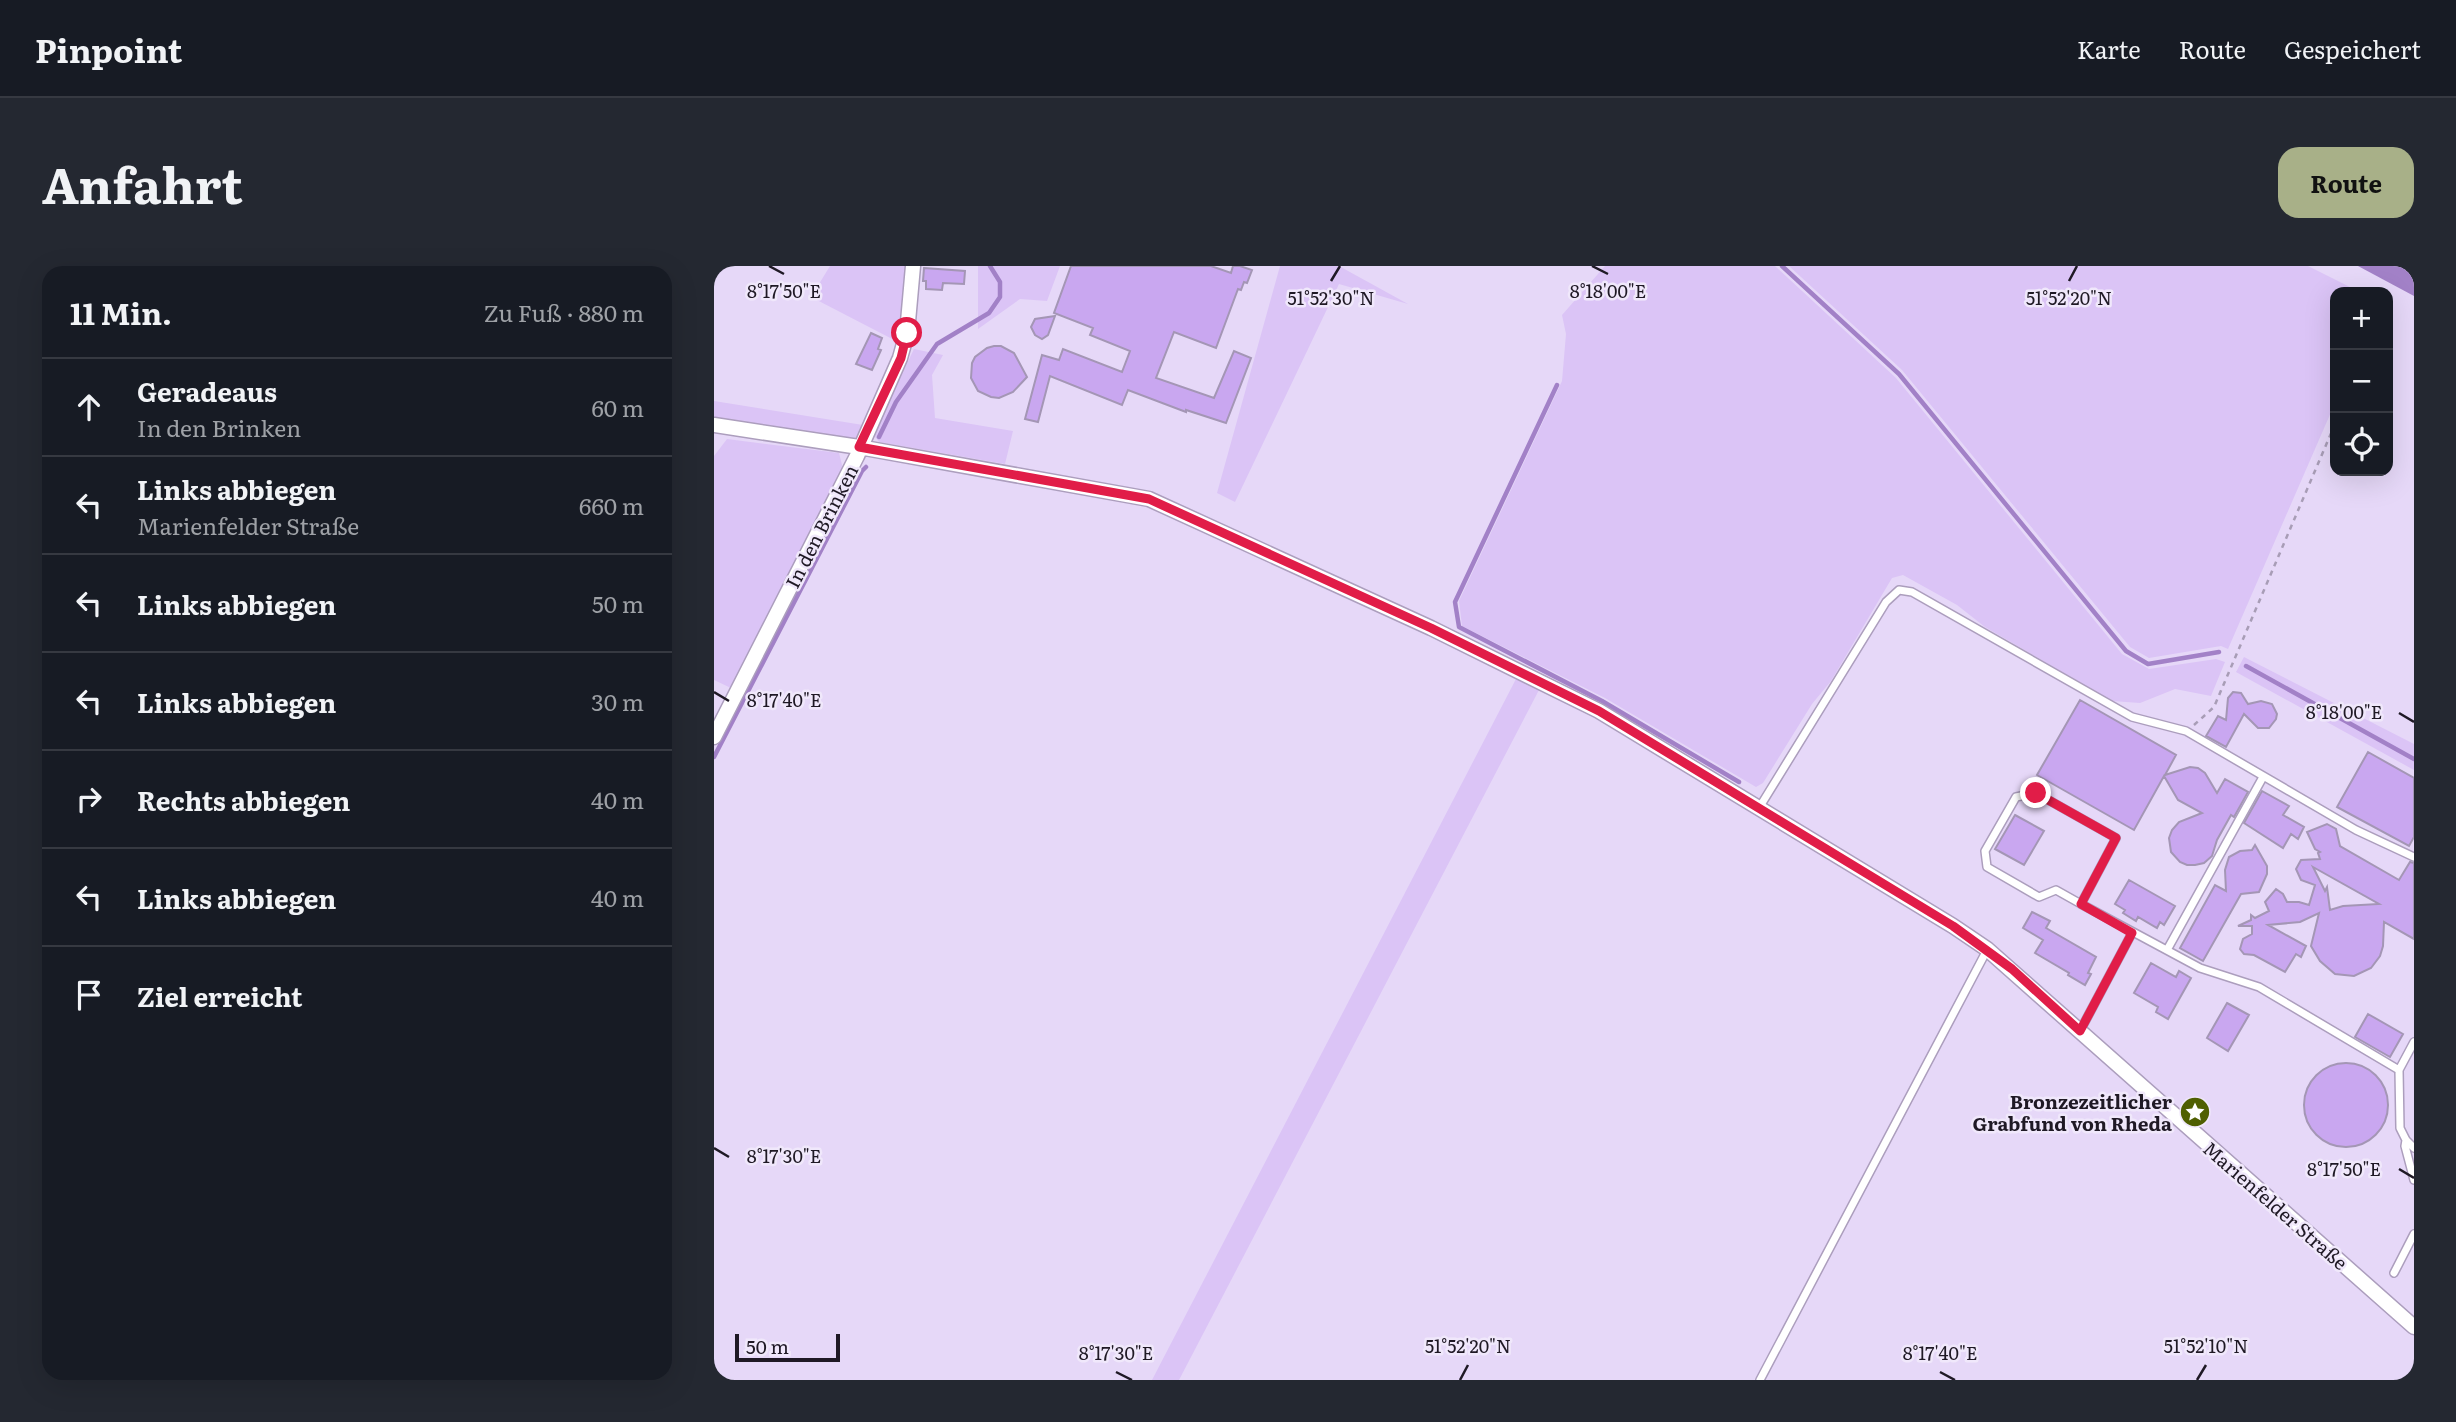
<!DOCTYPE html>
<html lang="de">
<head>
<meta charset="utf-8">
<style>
  :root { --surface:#171b24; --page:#242831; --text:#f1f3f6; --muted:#9ea1a6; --line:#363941; --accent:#a8b088 }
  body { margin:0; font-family:Literata,serif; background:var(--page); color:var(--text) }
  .controls { position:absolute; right:21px; top:21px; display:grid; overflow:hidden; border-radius:14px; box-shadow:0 7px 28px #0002 }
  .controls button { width:63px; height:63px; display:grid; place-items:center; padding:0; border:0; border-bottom:2px solid var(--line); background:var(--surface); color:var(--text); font:35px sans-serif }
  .scale { position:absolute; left:21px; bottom:18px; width:105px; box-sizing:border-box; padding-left:7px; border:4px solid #1f1925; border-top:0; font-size:19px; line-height:24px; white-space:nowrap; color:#1f1925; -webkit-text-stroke:5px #f0e8fb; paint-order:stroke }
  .stop { position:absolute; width:21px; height:21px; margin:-16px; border:5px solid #e11d48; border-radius:50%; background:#fff }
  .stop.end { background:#e11d48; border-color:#fff; box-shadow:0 2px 7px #0008 }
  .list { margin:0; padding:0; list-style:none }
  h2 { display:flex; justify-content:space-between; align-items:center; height:91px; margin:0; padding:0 28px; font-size:30px }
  h2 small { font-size:23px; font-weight:400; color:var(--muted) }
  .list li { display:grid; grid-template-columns:46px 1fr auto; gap:21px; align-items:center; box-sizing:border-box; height:98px; padding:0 28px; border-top:2px solid var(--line) }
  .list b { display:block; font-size:26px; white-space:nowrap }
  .list p { margin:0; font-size:23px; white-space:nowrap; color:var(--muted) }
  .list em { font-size:23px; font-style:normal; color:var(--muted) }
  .icon { flex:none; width:38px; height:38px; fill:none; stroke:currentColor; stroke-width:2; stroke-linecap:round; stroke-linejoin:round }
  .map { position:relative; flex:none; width:1700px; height:1114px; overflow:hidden; border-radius:21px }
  header { display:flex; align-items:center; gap:42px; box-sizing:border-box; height:98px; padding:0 35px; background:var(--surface); border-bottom:2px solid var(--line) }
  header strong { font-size:33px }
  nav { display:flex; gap:38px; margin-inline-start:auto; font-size:24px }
  .intro { display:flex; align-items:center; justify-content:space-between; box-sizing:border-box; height:168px; padding:0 42px }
  h1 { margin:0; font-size:49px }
  .button { padding:18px 32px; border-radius:21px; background:var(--accent); color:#111; font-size:24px; font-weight:700 }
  main { display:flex; gap:42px; padding:0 42px }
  aside { flex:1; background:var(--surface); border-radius:21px; box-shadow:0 7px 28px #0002 }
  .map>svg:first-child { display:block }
  .green { fill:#dbc4f6 }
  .water { fill:#a281c7 }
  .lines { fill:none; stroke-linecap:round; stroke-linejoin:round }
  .stream { stroke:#a281c7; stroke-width:4.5 }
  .building { fill:#c9a7f0; stroke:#a496b5; stroke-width:2; fill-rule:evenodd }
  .lane-casing { stroke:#ac9ebd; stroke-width:10 }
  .street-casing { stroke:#ac9ebd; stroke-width:17 }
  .path { stroke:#a89db6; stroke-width:2.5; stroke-dasharray:5 5; stroke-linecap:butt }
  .lane { stroke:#fff; stroke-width:7 }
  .street { stroke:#fff; stroke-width:14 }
  .route { stroke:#e11d48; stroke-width:9 }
  .ticks { fill:none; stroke:#1f1925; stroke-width:2.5 }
  .labels { text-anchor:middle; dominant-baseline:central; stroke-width:5; stroke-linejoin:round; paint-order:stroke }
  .street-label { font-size:19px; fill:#1f1925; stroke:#f0e8fb }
  .poi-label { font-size:19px; font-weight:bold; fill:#1f1925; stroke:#f0e8fb; text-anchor:end }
  .ticks-label { font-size:18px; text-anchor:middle; fill:#1f1925; stroke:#f0e8fb; stroke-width:5; stroke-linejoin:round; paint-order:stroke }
</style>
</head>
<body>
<header>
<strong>Pinpoint</strong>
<nav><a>Karte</a><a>Route</a><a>Gespeichert</a></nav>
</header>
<div class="intro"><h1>Anfahrt</h1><a class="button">Route</a></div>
<main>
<aside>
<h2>11 Min.<small>Zu Fuß · 880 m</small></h2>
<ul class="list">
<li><svg class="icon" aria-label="ahead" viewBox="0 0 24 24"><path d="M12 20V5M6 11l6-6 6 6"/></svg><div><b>Geradeaus</b><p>In den Brinken</p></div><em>60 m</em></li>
<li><svg class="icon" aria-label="left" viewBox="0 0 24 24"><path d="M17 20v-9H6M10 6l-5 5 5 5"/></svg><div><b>Links abbiegen</b><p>Marienfelder Straße</p></div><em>660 m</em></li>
<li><svg class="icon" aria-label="left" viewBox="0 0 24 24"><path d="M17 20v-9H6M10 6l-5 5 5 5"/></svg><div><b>Links abbiegen</b></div><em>50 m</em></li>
<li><svg class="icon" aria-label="left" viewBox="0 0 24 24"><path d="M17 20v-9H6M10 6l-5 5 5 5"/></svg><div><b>Links abbiegen</b></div><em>30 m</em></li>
<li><svg class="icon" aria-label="right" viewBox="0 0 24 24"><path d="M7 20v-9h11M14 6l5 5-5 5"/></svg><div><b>Rechts abbiegen</b></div><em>40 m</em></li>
<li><svg class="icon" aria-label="left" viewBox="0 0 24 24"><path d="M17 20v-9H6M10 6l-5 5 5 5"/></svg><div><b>Links abbiegen</b></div><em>40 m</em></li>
<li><svg class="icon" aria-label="arrive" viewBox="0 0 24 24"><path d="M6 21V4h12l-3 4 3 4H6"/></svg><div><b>Ziel erreicht</b></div></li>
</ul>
</aside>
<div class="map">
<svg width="1700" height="1114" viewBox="0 0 1700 1114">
  <rect width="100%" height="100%" fill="#e6d8f8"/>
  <!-- green -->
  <path class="green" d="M116,0H191L186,77L97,31Z
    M264,0H346L333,35L306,33L264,63Z
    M566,0H625L694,38L625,18L521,236L503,227Z
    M891,0H1061L1182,112L1408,388L1435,403L1502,393L1511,396L1497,430L1461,423L1426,437L1398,435L1271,361L1243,339L1189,309L1178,312L1117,415L1098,438L1049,517L1042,521L891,432L748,360L745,335L848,115L852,68L848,49Z
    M1075,0H1594L1646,26H1621V137L1514,383L1507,380L1435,392L1416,381L1188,104Z
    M200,83L229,89L218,109L221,152L299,165L291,198L165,176L159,168Z
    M0,135L149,159L140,174L0,152Z
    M13,173L125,187L129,203L17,422L0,414V190Z
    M1530,391L1700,478V504L1522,406Z
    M802,413L825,424L465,1114H438Z"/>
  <!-- water -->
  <path class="water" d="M1644,0H1692L1700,4V30Z"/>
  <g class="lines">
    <!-- stream -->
    <path class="stream" d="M1068,0L1185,108L1412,385L1434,398L1505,386
      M843,119L741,336L745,361L888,435L1025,516
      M165,171L182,136L223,78L275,47L286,31V16L276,0
      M1532,400L1700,493
      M0,491L148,205L152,201"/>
  </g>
  <!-- building -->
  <path class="building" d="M357,0H497L517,7L519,0H526L538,4L533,17L530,16L527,24L524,23L502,82L460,66L442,112L500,132L520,85L537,92L512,157L472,144V146L414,124L408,139L336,110L324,156L311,153L328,89L345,94L349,83L408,106L416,85L376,69L379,62L340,47Z
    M210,2L251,5L250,18L229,17L228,24L212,23V15H209Z
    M341,50L334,69L328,73L321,69L317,61L321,53Z
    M157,67L168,72L164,83L167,84L158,104L142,98Z
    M280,80H287L300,87L313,111L299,126L285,132L277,131L264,125L257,112L258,97L261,91L273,82Z
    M1519,426L1527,427L1534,438L1547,435L1558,438L1563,448L1562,453L1555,462H1544L1530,448L1512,481L1492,470L1504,450L1512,454L1514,432Z
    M1366,434L1462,489L1451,509L1476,501L1484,502L1491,507L1503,527L1511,513L1534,526L1520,551L1517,549L1503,574L1498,590L1490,597L1481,599H1473L1466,596L1457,586L1455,572L1458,564L1465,556L1488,547L1464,534L1450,510L1420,564L1323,509Z
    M1654,486L1700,512V571L1695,580L1623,541Z
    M1548,525L1575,540L1569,549L1590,561L1584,573L1577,568L1569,582L1530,557Z
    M1301,549L1330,565L1310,599L1281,583Z
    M1613,558L1622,563L1626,580L1685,614L1696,596L1700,597V673L1670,656L1669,680L1666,690L1657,702L1640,710L1621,708L1606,695L1597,680L1605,647L1586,656L1554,659L1592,680L1587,691L1582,688L1571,706L1540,689L1530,688L1526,683L1529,673L1538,668V660H1524L1537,654V649L1541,652L1555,645L1551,636L1562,623L1569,628L1573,636H1585L1595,639L1601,619L1587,614L1582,603L1587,594L1606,593L1604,587L1606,586L1601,583L1593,566ZM1599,601L1665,638L1629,640L1616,644L1613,621L1611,625Z
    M1541,579L1553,600V608L1545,626L1527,628L1489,695L1466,682L1501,619L1512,625L1511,604L1515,591L1526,585L1538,584Z
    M1415,614L1461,640L1450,659L1446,656L1443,662L1424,651L1422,655L1409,647L1411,644L1401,638Z
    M1318,646L1336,655L1332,662L1382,691L1374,707L1377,708L1371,719L1354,709L1355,707L1321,687L1329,674L1309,662Z
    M1437,697L1462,711L1465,705L1477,712L1454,753L1442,746L1444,741L1420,727Z
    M1513,737L1535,749L1514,785L1493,772Z
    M1654,748L1689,768L1676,791L1641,771Z
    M1590 839a42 42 0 1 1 84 0a42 42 0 1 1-84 0Z"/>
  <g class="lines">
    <!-- lane casing -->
    <g class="lane-casing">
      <path id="lane" d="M1045,542L1172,336L1185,324L1198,326L1418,451L1472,465L1642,564L1700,591
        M1367,638L1342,624L1325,631L1273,601L1271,585L1302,531L1322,527L1402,572L1367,638L1486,702L1545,721L1685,804
        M1453,684L1549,511
        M1366,765L1418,667
        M1700,776L1685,804L1686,862L1692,874L1700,882
        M1692,874L1691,880L1700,914
        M1680,1007L1700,968
        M1046,1114L1273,684"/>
    </g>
    <!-- street casing -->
    <g class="street-casing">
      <path id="street" d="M0,159L145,181L435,233L717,362L885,445L1239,660L1273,683L1700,1061
        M0,471L143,190L186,92L193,67L199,0"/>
    </g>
    <!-- path -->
    <path class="path" d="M1674,36V35
      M1480,459L1500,441L1621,158"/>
    <!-- lane -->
    <use href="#lane" class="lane"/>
    <!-- street -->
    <use href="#street" class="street"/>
  </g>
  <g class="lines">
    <!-- route -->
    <path class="route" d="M193,67L187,92L145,181L435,233L717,362L885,445L1239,660L1298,703L1366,765L1418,667L1367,638L1402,572L1322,527"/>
  </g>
  <!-- ticks -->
  <path class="ticks" d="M55,0L70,8M878,0L894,8M617,15L626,0M1355,15L1363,0M0,426L15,435M1685,447L1700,456M0,882L15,891M1685,903L1700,912M402,1106L418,1114M1226,1106L1241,1114M746,1114L754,1099M1483,1114L1492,1099"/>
  <!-- icons -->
  <defs>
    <g id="sight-disc" transform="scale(1.575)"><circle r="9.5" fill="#4f5f01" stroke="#f0e8fb"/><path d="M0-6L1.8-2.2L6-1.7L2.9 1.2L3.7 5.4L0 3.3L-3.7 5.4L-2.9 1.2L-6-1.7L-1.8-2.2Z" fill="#fff"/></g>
  </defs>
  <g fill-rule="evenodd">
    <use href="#sight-disc" x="1481" y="846"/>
  </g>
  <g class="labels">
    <!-- street labels -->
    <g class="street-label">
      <text transform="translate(107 260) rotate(-63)">In den Brinken</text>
      <text transform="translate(1562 939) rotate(41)">Marienfelder Straße</text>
    </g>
    <!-- poi labels -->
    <g class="poi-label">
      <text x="1458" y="835">Bronzezeitlicher<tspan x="1458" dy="22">Grabfund von Rheda</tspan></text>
    </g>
  </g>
  <g class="ticks-label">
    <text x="70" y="32">8°17'50"E</text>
    <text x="894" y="32">8°18'00"E</text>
    <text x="617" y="39">51°52'30"N</text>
    <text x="1355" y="39">51°52'20"N</text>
    <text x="70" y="441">8°17'40"E</text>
    <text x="1630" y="453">8°18'00"E</text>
    <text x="70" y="897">8°17'30"E</text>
    <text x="1630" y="910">8°17'50"E</text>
    <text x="754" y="1087">51°52'20"N</text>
    <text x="1492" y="1087">51°52'10"N</text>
    <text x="402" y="1094">8°17'30"E</text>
    <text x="1226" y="1094">8°17'40"E</text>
  </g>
</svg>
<div class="controls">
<button>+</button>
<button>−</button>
<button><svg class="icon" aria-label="locate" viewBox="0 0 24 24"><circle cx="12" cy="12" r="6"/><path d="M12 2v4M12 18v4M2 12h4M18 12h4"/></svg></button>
</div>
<div class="scale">50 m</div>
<div class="stop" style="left:193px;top:67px"></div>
<div class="stop end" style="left:1322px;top:527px"></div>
</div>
</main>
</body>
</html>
